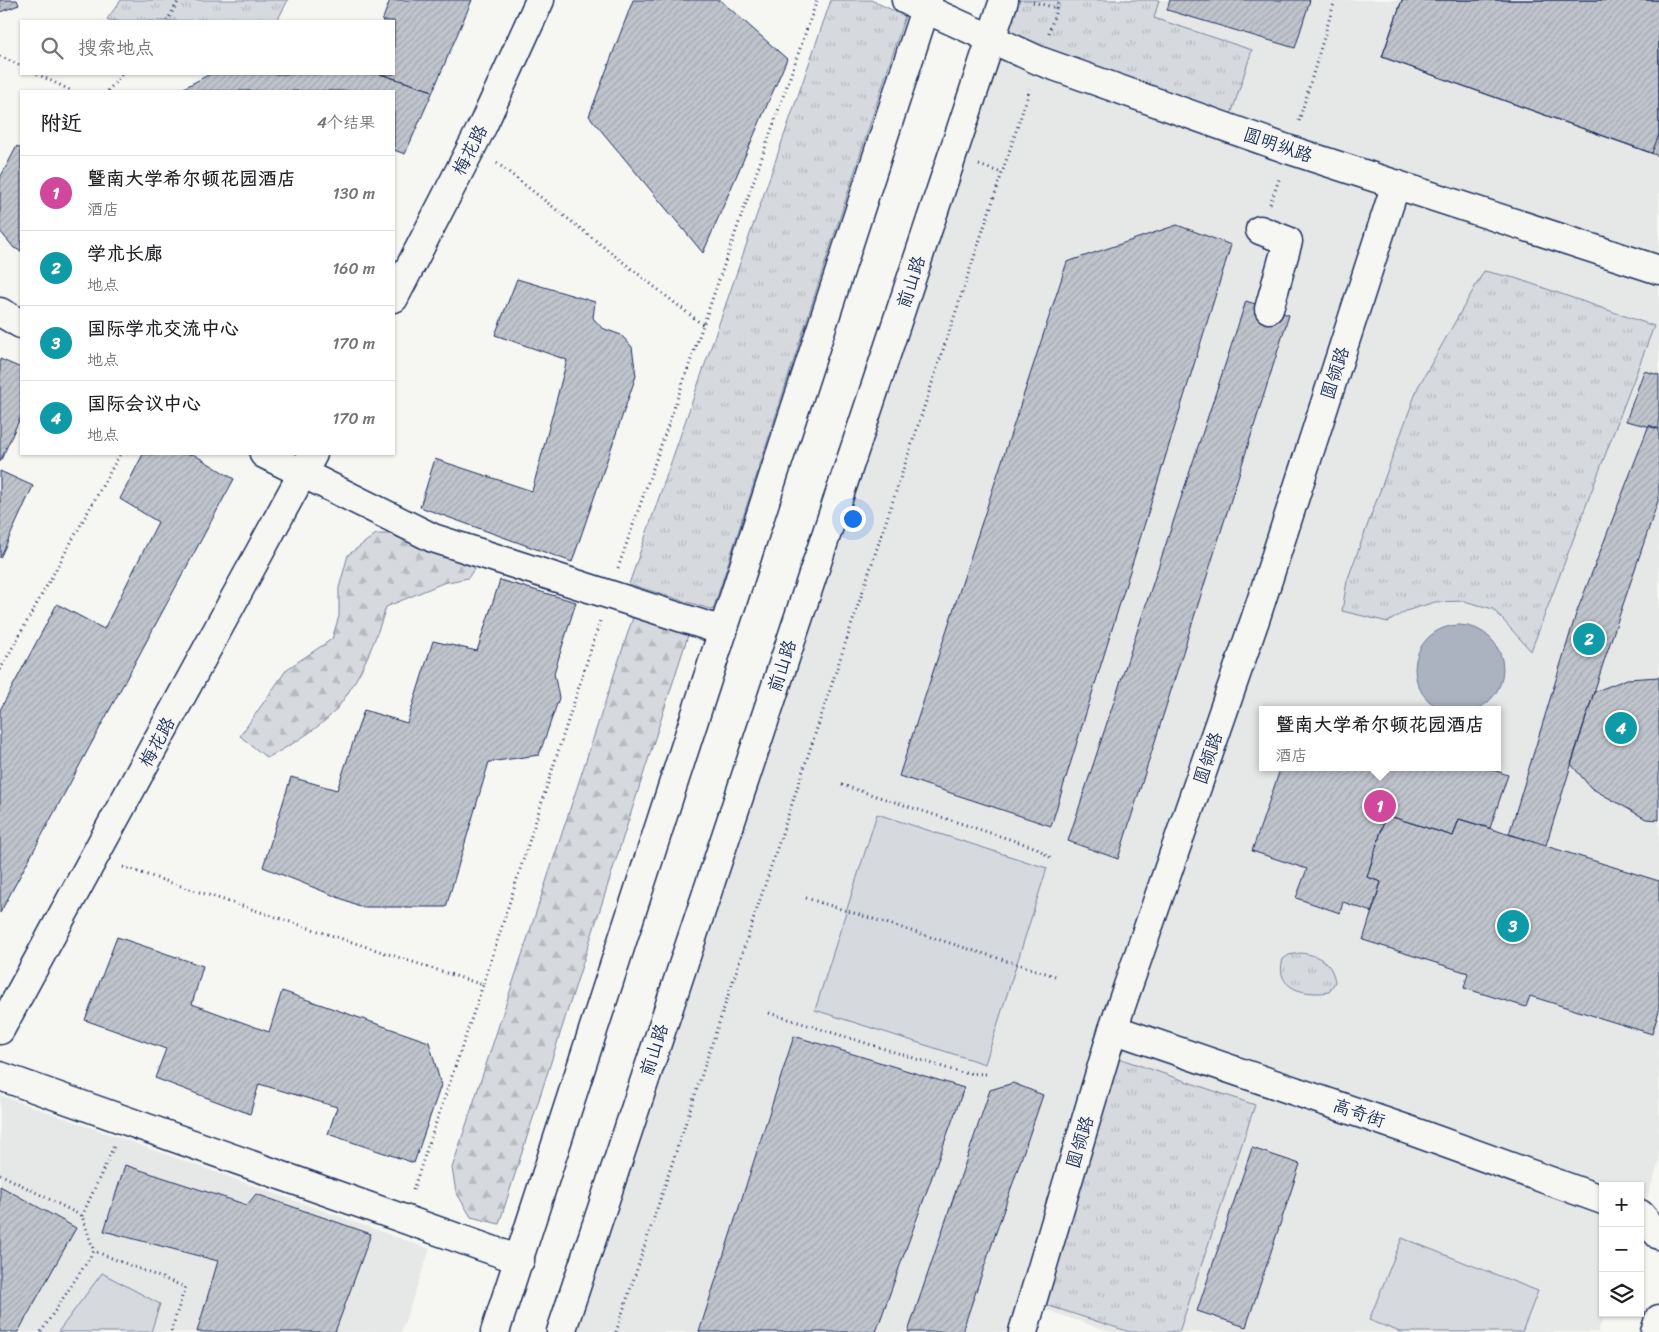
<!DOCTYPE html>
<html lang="zh">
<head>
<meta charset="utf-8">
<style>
  :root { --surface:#fff; --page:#f2f2f2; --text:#202124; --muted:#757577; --line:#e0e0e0; --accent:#1a73e8 }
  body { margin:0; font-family:Sriracha,"LXGW WenKai TC",sans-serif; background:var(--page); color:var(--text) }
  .controls { position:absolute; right:15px; bottom:15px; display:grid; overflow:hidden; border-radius:0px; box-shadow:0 1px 4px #0004 }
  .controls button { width:45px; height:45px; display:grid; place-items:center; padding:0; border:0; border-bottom:1px solid var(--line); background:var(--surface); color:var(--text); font:25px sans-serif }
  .you { position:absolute; left:852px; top:518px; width:18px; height:18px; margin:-12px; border:4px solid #fff; border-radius:50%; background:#1a73e8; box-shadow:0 0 0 8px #1a73e833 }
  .badge { display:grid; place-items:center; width:32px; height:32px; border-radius:50%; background:var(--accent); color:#fff; font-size:16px; font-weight:700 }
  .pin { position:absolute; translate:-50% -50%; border:2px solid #fff; box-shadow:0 1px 5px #0006 }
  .popup { position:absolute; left:1259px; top:706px; width:242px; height:65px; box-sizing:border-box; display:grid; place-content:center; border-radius:0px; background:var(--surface); filter:drop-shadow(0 1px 4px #0005); font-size:16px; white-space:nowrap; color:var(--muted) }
  .popup b { font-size:19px; color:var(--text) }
  .popup::after { content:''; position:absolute; left:50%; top:100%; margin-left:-10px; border:10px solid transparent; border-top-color:var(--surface) }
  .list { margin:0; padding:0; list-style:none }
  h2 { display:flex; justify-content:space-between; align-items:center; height:65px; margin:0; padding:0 20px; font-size:21px }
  h2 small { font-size:16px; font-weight:400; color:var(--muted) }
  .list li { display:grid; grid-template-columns:32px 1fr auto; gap:15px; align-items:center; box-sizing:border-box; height:75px; padding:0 20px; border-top:1px solid var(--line) }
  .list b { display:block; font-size:19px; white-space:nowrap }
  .list p { margin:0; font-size:16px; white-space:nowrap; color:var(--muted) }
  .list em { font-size:16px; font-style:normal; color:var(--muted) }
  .icon { flex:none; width:28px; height:28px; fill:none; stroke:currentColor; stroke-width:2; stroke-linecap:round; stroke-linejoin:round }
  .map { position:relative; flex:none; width:1659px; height:1332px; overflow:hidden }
  .search { position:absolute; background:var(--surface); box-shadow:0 1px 4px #0004; left:20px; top:20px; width:375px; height:55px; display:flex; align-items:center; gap:12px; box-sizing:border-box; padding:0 18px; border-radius:0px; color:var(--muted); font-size:19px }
  .panel { position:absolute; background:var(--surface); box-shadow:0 1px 4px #0004; left:20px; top:90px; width:375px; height:365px; border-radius:0px }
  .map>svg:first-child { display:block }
  .built { fill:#e6e7e7; fill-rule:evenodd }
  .grass { fill:url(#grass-tufts); stroke:#78849e }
  .forest { fill:url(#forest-firs); stroke:#78849e }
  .park { fill:#d6d9dd; stroke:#78849e }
  .water { fill:#abb2c0; stroke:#717e99 }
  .building { fill:url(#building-hatch); stroke:#1b2f5e }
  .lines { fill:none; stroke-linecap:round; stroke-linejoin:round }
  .minor-casing { stroke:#1b2f5e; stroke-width:31 }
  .major-casing { stroke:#1b2f5e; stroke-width:31 }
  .path { stroke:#1b2f5e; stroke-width:3; stroke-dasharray:1 4; stroke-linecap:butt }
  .minor { stroke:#f6f6f2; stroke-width:28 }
  .major { stroke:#f6f6f2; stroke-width:28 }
  .labels { text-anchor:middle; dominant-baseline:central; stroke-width:4; stroke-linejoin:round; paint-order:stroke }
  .street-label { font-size:18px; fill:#1b2f5e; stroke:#f6f6f2 }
</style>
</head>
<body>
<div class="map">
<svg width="1659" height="1332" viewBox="0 0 1659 1332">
  <defs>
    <pattern id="grass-tufts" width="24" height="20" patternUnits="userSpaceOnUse" patternTransform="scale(1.25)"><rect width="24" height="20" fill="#d6d9dd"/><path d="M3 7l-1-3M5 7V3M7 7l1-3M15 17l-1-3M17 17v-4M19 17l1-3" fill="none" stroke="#b7bbc0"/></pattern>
    <pattern id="forest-firs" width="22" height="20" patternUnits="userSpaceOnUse" patternTransform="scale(1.25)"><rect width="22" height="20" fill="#d6d9dd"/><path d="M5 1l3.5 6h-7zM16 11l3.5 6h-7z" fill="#b7bbc0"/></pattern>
    <pattern id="building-hatch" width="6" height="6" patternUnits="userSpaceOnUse" patternTransform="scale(1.25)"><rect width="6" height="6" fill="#c0c4cd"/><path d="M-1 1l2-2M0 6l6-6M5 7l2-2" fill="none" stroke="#a4a9b2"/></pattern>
  </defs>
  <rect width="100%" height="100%" fill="#f6f6f2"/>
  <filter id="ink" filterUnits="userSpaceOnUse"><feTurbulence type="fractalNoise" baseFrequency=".02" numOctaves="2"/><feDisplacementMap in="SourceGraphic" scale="10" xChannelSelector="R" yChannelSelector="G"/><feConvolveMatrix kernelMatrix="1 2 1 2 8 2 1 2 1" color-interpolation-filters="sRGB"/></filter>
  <g filter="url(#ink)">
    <!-- built -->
    <path class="built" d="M1004,0H1659V1163L1641,1214L1640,1186H1603V1313H1605L1598,1332H1111L1031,1305L1023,1332H561ZM1262,710H1498V767H1262Z
      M0,1095L430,1249L401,1332H0Z"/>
    <!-- grass -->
    <path class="grass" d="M121,0H288L277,21H111L107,19Z
      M831,0H871L905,16L713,610L629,584Z
      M1012,0H1159L1154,18L1252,50L1229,121L1000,36Z
      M1484,271L1515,278L1654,326L1531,651L1493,609L1464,601L1435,602L1406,611L1388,622L1342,611L1347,581L1418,387Z
      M1300,953C1319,955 1332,962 1335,982L1329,992C1305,996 1274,989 1283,959L1289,955Z
      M1118,1058L1255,1105L1179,1332H1130L1043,1304Z"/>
    <!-- forest -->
    <path class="forest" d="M376,534H399L482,557L468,578L443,583L386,607C376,640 360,679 338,707C324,726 288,747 267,758L240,736L287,669L332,639L339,616V588L348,555Z
      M636,608L690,629L499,1224L471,1217L456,1192L452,1168Z"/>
    <!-- park -->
    <path class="park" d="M877,814L1047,868L985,1064L815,1010Z
      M1402,1238L1538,1291L1522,1332H1400L1369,1320Z
      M102,1273L160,1304L151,1332H58Z"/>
    <!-- water -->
    <path class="water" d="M1415 669a44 44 0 1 1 88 0a44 44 0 1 1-88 0Z"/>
    <!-- building -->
    <path class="building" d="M0,0H17L19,5L0,12Z
      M390,0H472L433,91L380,74H394V21H382Z
      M633,0H720L787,59L703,253L589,116Z
      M1170,0H1310L1295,48L1167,10Z
      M1402,0H1659V134L1652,153L1382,57Z
      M1402,0H1659V156L1382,57Z
      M210,74H380L433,91L405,154L394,150V91H178Z
      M17,146L21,148V251L14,248L0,231V178Z
      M1177,225L1231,245L1051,826L899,776L1067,262Z
      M517,279L595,302L593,318L602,328L621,335L632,347L636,376L572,562L420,507L435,459L532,491L567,360L495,335Z
      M1246,301L1289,315L1118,859L1068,841Z
      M0,359L21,368V416L0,462Z
      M1644,371L1659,375V429L1626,421Z
      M1649,425L1659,429V498L1603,664L1546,845L1509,834L1576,614Z
      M143,454H193L234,479L0,913V710L57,604L104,629L158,522L120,499Z
      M0,471L33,486L0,558Z
      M500,580L576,602L554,673L559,698L539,755L489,762L446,907H362L263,867L291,777L337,790L364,710L407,723L433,641L477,651Z
      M1659,677V820L1646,819L1591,788L1571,764L1594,692L1627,679Z
      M1281,767H1484L1508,775L1490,828L1459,819L1453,836L1386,815L1367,877L1381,882L1372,912L1343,902L1340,913L1296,898L1307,869L1252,851Z
      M1386,815L1453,836L1459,819L1659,881V1011L1652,1034L1530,996L1526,1007L1464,988L1468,973L1363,940L1381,882L1367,877Z
      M117,937L203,966L192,1004L269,1032L282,991L429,1042L441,1085L414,1163L328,1134L337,1107L259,1084L250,1114L155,1078L166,1049L85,1020Z
      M794,1036L964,1088L876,1332H699Z
      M1013,1083L1043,1095L962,1332H908L990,1090Z
      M1252,1148L1300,1164L1246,1327L1197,1311Z
      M125,1165L247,1205L256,1194L371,1234L335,1332H197L218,1261L104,1231Z
      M0,1186L76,1228L18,1332H0Z"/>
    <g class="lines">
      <!-- minor casing -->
      <g class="minor-casing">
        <path id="minor" d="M906,0L1040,61L1290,150L1659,270
          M1260,230L1288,241L1269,309
          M394,298L483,125L540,0
          M0,312L21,324
          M264,454L433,538L723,631
          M1113,1029L1406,1129L1603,1200
          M0,1030L313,454
          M0,1076L520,1260
          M1640,1214L1659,1235
          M1023,1332L1113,1029L1256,617L1396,184
          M1655,1332L1659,1319"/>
      </g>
      <!-- major casing -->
      <g class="major-casing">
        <path id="major" d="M495,1332L928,0
          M561,1332L1004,0"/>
      </g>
      <!-- path -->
      <path class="path" d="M1033,2L1057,8
        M167,21L179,0
        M1049,33L1059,0
        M0,56L21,66
        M37,74L72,91
        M108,91L122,74
        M1299,121L1335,0
        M497,163L703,325
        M979,165L1002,173
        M1270,204L1280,177
        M618,568L817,0
        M0,670L120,454
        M842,785L1037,848L1051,858
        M123,867L483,985L600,621
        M806,898L1055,976
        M769,1013L962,1073L987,1074
        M0,1174L82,1216L94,1251
        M413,1190L483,985
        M82,1216L114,1146
        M41,1332L94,1251L185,1287L171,1332
        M616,1332L1030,89"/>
      <!-- minor -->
      <use href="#minor" class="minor"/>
      <!-- major -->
      <use href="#major" class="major"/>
    </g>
  </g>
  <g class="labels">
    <!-- street labels -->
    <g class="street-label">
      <text transform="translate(1278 145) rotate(19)">圆明纵路</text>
      <text transform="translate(470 150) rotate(-63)">梅花路</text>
      <text transform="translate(911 282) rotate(-72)">前山路</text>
      <text transform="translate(1335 373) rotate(-72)">圆领路</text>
      <text transform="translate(782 666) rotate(-72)">前山路</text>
      <text transform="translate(157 742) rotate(-61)">梅花路</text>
      <text transform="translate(1208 758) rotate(-71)">圆领路</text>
      <text transform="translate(654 1050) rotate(-72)">前山路</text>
      <text transform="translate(1359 1113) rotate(19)">高奇街</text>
      <text transform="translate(1080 1142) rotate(-73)">圆领路</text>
    </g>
  </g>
</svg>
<div class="controls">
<button>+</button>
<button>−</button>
<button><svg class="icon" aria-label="layers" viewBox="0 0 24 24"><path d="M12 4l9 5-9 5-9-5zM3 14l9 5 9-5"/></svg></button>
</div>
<div class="you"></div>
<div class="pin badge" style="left:1380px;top:806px;background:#d1479c">1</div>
<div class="popup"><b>暨南大学希尔顿花园酒店</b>酒店</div>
<div class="pin badge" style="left:1589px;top:639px;background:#0f9aa8">2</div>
<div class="pin badge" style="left:1513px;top:926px;background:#0f9aa8">3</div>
<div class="pin badge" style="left:1621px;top:728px;background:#0f9aa8">4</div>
<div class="search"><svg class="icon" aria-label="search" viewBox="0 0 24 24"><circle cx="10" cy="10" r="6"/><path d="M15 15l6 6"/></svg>搜索地点</div>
<section class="panel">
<h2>附近<small>4个结果</small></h2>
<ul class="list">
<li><span class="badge" style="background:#d1479c">1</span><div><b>暨南大学希尔顿花园酒店</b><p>酒店</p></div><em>130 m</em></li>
<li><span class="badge" style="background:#0f9aa8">2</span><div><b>学术长廊</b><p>地点</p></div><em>160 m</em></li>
<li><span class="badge" style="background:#0f9aa8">3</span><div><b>国际学术交流中心</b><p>地点</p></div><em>170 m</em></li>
<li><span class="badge" style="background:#0f9aa8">4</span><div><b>国际会议中心</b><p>地点</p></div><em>170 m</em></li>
</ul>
</section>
</div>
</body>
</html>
